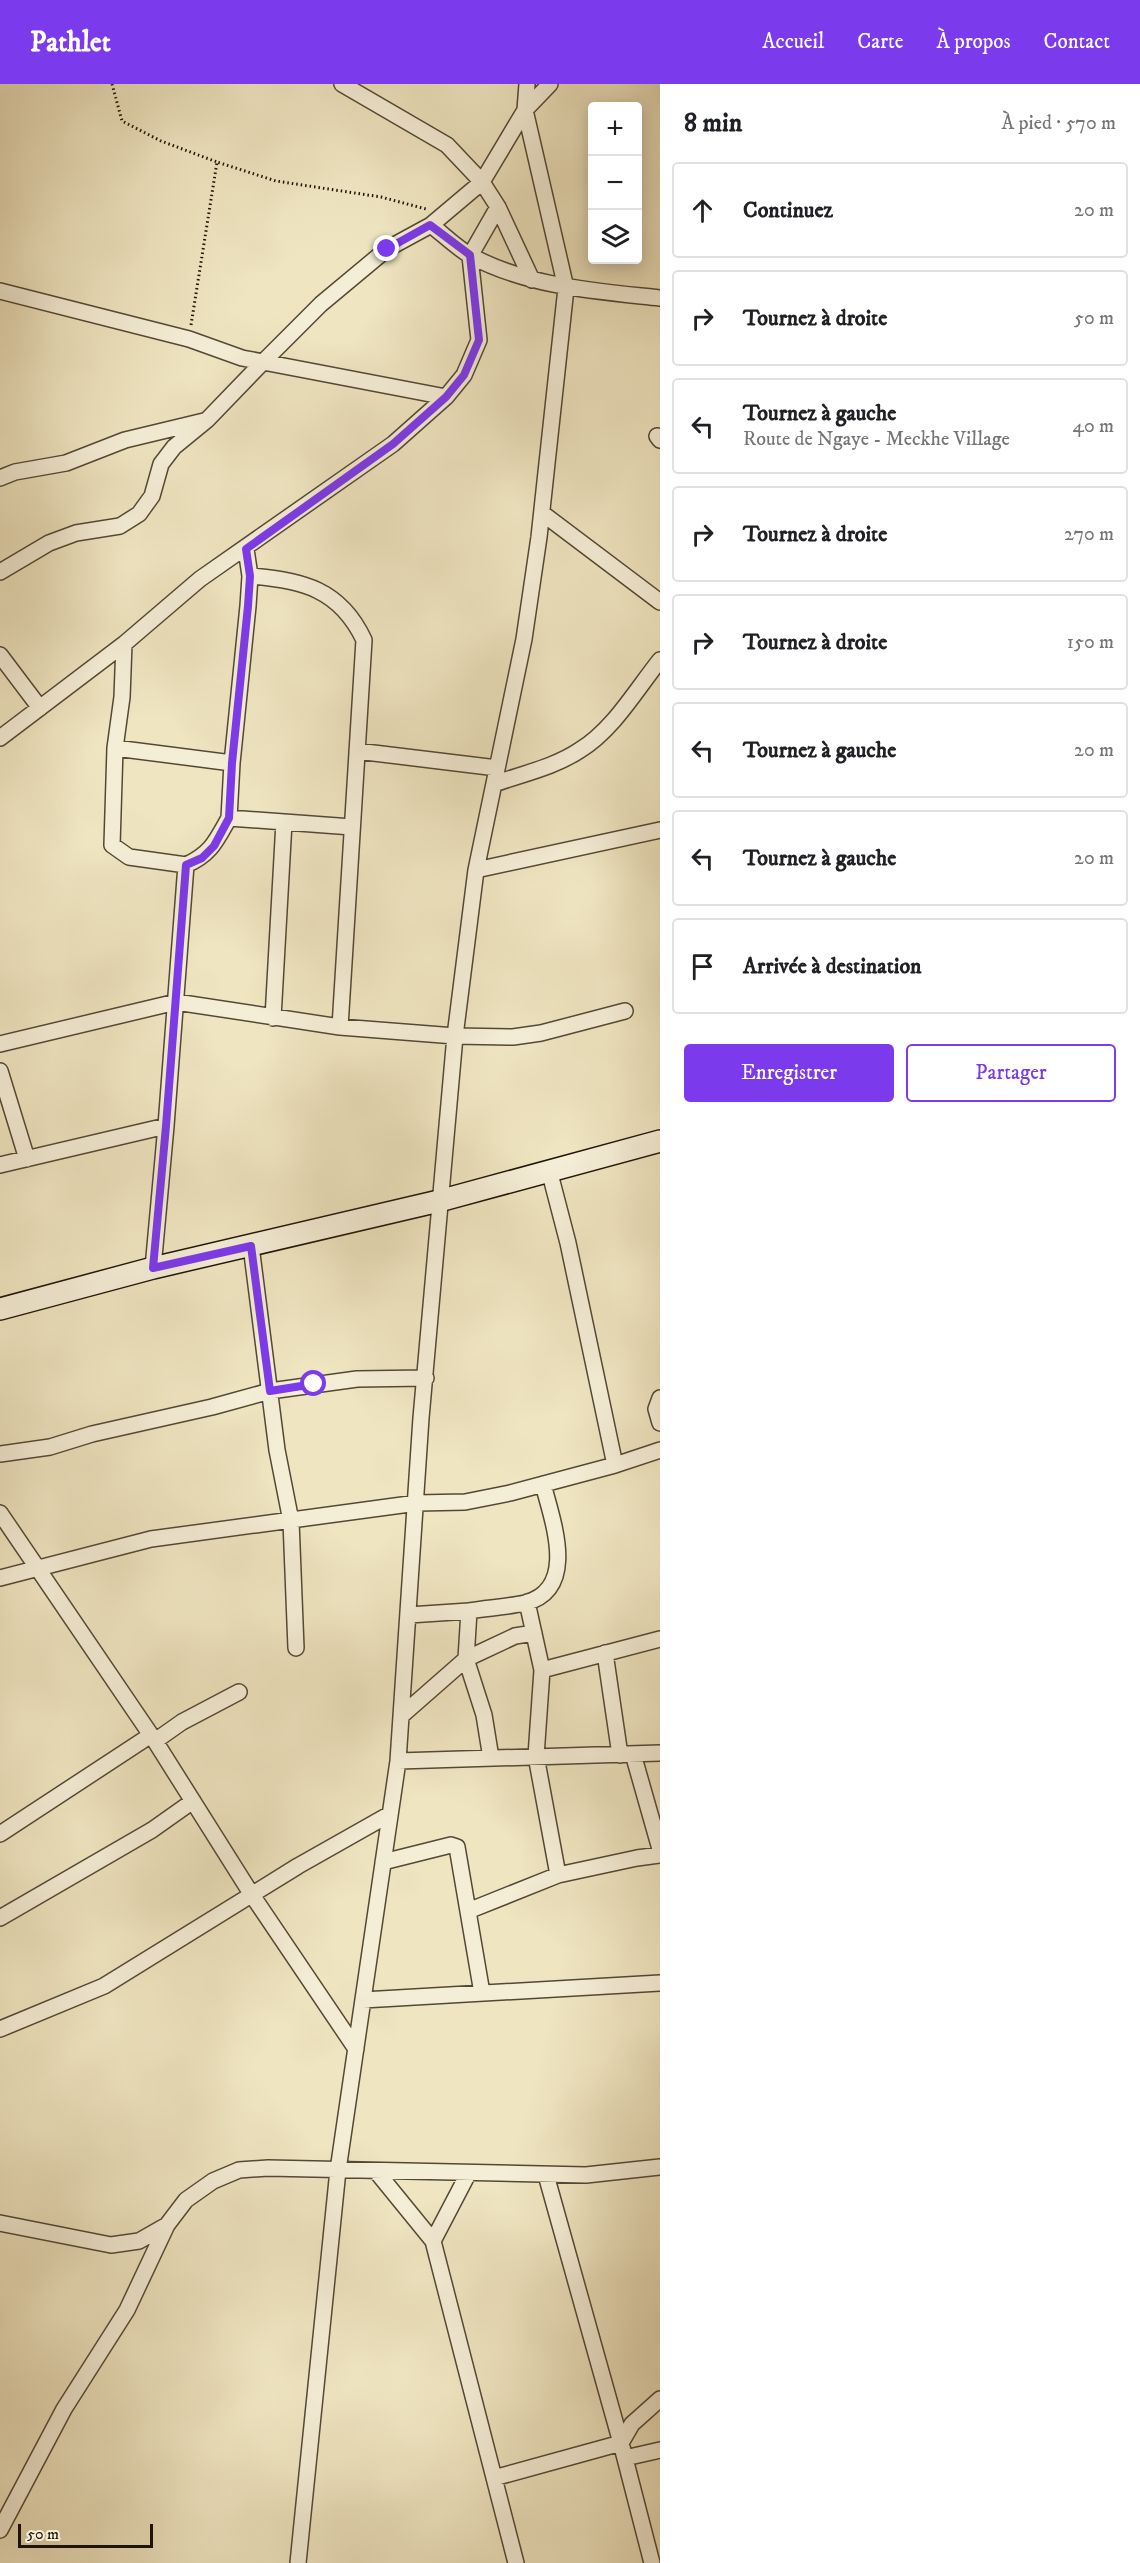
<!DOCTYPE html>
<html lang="fr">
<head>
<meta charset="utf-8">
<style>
  :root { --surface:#fff; --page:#f6f6f6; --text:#202124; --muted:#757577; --line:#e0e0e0; --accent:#7c3aed }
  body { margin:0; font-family:"IM FELL DW Pica",serif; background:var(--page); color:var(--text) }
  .controls { position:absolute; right:18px; top:18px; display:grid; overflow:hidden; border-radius:6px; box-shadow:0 3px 15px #0003 }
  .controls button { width:54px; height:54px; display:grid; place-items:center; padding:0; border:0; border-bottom:2px solid var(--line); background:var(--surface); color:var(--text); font:30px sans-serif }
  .scale { position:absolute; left:18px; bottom:15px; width:135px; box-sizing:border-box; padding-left:6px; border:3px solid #201406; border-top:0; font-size:16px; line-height:21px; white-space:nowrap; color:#201406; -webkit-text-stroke:4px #f5eed7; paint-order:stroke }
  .stop { position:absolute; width:18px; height:18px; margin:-14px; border:4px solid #7c3aed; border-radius:50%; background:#fff }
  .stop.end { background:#7c3aed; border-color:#fff; box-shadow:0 2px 6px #0008 }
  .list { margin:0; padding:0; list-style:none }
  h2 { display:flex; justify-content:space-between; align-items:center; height:78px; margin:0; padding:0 24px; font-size:26px }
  h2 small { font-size:20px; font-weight:400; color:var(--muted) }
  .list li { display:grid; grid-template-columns:39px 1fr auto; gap:18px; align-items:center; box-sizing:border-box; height:96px; margin:0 12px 12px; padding:0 12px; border:2px solid var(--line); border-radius:6px }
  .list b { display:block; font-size:22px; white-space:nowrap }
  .list p { margin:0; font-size:20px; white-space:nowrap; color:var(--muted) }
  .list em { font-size:20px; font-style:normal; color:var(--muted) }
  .actions { display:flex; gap:12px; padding:18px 24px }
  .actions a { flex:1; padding:14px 0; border:2px solid var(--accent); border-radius:6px; text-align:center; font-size:21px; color:var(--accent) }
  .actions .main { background:var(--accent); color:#fff }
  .icon { flex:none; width:33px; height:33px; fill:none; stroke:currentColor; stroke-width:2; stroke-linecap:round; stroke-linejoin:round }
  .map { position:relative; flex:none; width:660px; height:2479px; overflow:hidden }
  header { display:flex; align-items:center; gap:36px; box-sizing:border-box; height:84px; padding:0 30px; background:var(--accent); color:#fff }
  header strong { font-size:28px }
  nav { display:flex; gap:33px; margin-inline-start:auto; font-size:21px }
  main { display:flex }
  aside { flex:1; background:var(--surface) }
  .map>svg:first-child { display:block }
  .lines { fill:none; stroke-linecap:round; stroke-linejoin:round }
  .minor-casing { stroke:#544835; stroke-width:18 }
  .secondary-casing { stroke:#201406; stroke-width:24 }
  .path { stroke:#201406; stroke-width:3; stroke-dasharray:1.5 3; stroke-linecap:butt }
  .minor { stroke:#f5eed7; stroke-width:15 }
  .secondary { stroke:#f5eed7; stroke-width:21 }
  .route { stroke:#7c3aed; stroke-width:8 }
</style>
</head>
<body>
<header>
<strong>Pathlet</strong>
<nav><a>Accueil</a><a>Carte</a><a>À propos</a><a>Contact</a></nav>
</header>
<main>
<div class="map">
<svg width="660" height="2479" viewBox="0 0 660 2479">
  <rect width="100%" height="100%" fill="#efe5c1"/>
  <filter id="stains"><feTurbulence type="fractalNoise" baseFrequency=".00333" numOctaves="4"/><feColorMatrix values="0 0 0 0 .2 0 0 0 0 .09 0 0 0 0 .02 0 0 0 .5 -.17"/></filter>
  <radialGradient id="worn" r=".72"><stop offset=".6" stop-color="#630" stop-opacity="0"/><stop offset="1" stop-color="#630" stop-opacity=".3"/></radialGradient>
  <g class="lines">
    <!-- minor casing -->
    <g class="minor-casing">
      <path id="minor" d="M342,0L447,61L482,98L498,123L532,196
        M431,141L482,98L525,26L550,0
        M0,207L189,255L242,274L263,278L321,220L387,165L431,141C444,151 457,164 471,172C530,203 595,207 660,214
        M657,352L660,356
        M0,394L15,388L66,379L125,356L204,337
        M542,429L660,518
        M0,488L49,459L76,449L120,442L139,430L152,412L161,380L174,363L207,336L263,278L446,313
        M250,492C302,496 340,505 364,556L340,943
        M124,560L122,613L115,664L112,761L129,773L186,781L166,1042L153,1184
        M0,571L40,624
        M0,654L124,560L200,495L393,360L446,313L464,291L479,256L470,172L498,123
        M115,664L232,679L229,734
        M357,667L497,684
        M232,679L248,522L250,492L246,465
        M494,700C522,690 555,683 580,666C613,646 636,606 660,576
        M186,781C211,770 216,757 229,734L352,743
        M476,786L660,746
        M273,934L284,738
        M0,960L176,918L340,943L455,952L513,953L541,949L625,927
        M0,987L27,1075
        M0,1081L166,1042
        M549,1086L568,1159L615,1381
        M251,1162L277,1366L291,1437L296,1564
        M660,1314L656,1325L660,1339
        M0,1370L50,1363L92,1350L212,1323L270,1307L357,1295L426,1294
        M0,1429L155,1657L252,1811L356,1965
        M0,1494L151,1455L417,1419L465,1418L510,1409L615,1381L660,1366
        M527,1518L542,1586
        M409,1531L469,1527
        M605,1569L620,1671
        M401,1632L466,1575L469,1527C487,1524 507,1523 525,1519C579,1505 552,1436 543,1400
        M155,1657L182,1638L239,1608
        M633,1670L660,1765
        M491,1674L484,1631L466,1575L515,1552L534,1549
        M398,1677L660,1669
        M0,1750L151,1651
        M383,1778L451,1761L457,1763L482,1909
        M558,1791L637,1774L660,1771
        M468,1827L558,1791L536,1672L542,1586L660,1555
        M0,1834L152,1746L193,1717
        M363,1916L660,1899
        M0,1945L104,1902L298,1782L390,1730
        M376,2087L433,2157L516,2479
        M546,2091L621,2359L652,2479
        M0,2139L111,2161L139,2157L167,2141
        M433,2157L468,2090
        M625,2374L660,2366
        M494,2394L621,2359L632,2340L660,2315
        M0,2446L64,2325L127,2226L167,2141L186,2116L213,2097L239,2086L268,2084L586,2091L660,2083
        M298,2479L338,2086L398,1677L421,1334L455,952L476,786L524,555L539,453L566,204L525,26L527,0"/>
    </g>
    <!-- secondary casing -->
    <g class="secondary-casing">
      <path id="secondary" d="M0,1225L153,1184L439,1117L660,1057"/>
    </g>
    <!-- path -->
    <path class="path" d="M112,0L122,37L161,57L217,78
      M191,241L217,78L276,97L381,113L426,125"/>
    <!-- minor -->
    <use href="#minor" class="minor"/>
    <!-- secondary -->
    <use href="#secondary" class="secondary"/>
  </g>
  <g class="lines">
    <!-- route -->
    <path class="route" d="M314,1300L270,1307L251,1162L153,1184L166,1042L186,781L202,774L214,762L229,734L232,679L248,522L250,492L246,465L393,360L446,313L464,291L479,256L470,171L430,141L387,165"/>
  </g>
  <rect width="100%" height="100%" filter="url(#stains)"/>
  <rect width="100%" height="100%" fill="url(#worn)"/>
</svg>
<div class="controls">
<button>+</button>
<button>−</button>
<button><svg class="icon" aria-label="layers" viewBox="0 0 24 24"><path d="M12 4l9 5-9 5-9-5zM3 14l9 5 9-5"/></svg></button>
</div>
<div class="scale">50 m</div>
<div class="stop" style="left:314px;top:1300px"></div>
<div class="stop end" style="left:387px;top:165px"></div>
</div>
<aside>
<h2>8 min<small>À pied · 570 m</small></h2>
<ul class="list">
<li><svg class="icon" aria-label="ahead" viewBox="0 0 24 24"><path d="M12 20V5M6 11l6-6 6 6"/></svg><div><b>Continuez</b></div><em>20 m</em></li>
<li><svg class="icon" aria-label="right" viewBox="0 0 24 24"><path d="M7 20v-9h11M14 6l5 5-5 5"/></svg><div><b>Tournez à droite</b></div><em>50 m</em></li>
<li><svg class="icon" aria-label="left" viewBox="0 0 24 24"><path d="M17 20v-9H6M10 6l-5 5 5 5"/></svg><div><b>Tournez à gauche</b><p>Route de Ngaye - Meckhe Village</p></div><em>40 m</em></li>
<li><svg class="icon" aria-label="right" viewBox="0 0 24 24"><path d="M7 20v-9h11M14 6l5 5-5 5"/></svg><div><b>Tournez à droite</b></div><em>270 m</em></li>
<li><svg class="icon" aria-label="right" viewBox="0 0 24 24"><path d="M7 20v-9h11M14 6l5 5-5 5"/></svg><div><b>Tournez à droite</b></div><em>150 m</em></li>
<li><svg class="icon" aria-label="left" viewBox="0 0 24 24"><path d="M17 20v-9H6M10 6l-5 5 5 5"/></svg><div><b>Tournez à gauche</b></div><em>20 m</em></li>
<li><svg class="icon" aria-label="left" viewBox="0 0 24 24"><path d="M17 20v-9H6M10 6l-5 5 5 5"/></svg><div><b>Tournez à gauche</b></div><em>20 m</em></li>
<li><svg class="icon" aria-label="arrive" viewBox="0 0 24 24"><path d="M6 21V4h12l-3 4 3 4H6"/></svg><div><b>Arrivée à destination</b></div></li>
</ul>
<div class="actions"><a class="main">Enregistrer</a><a>Partager</a></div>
</aside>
</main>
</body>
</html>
